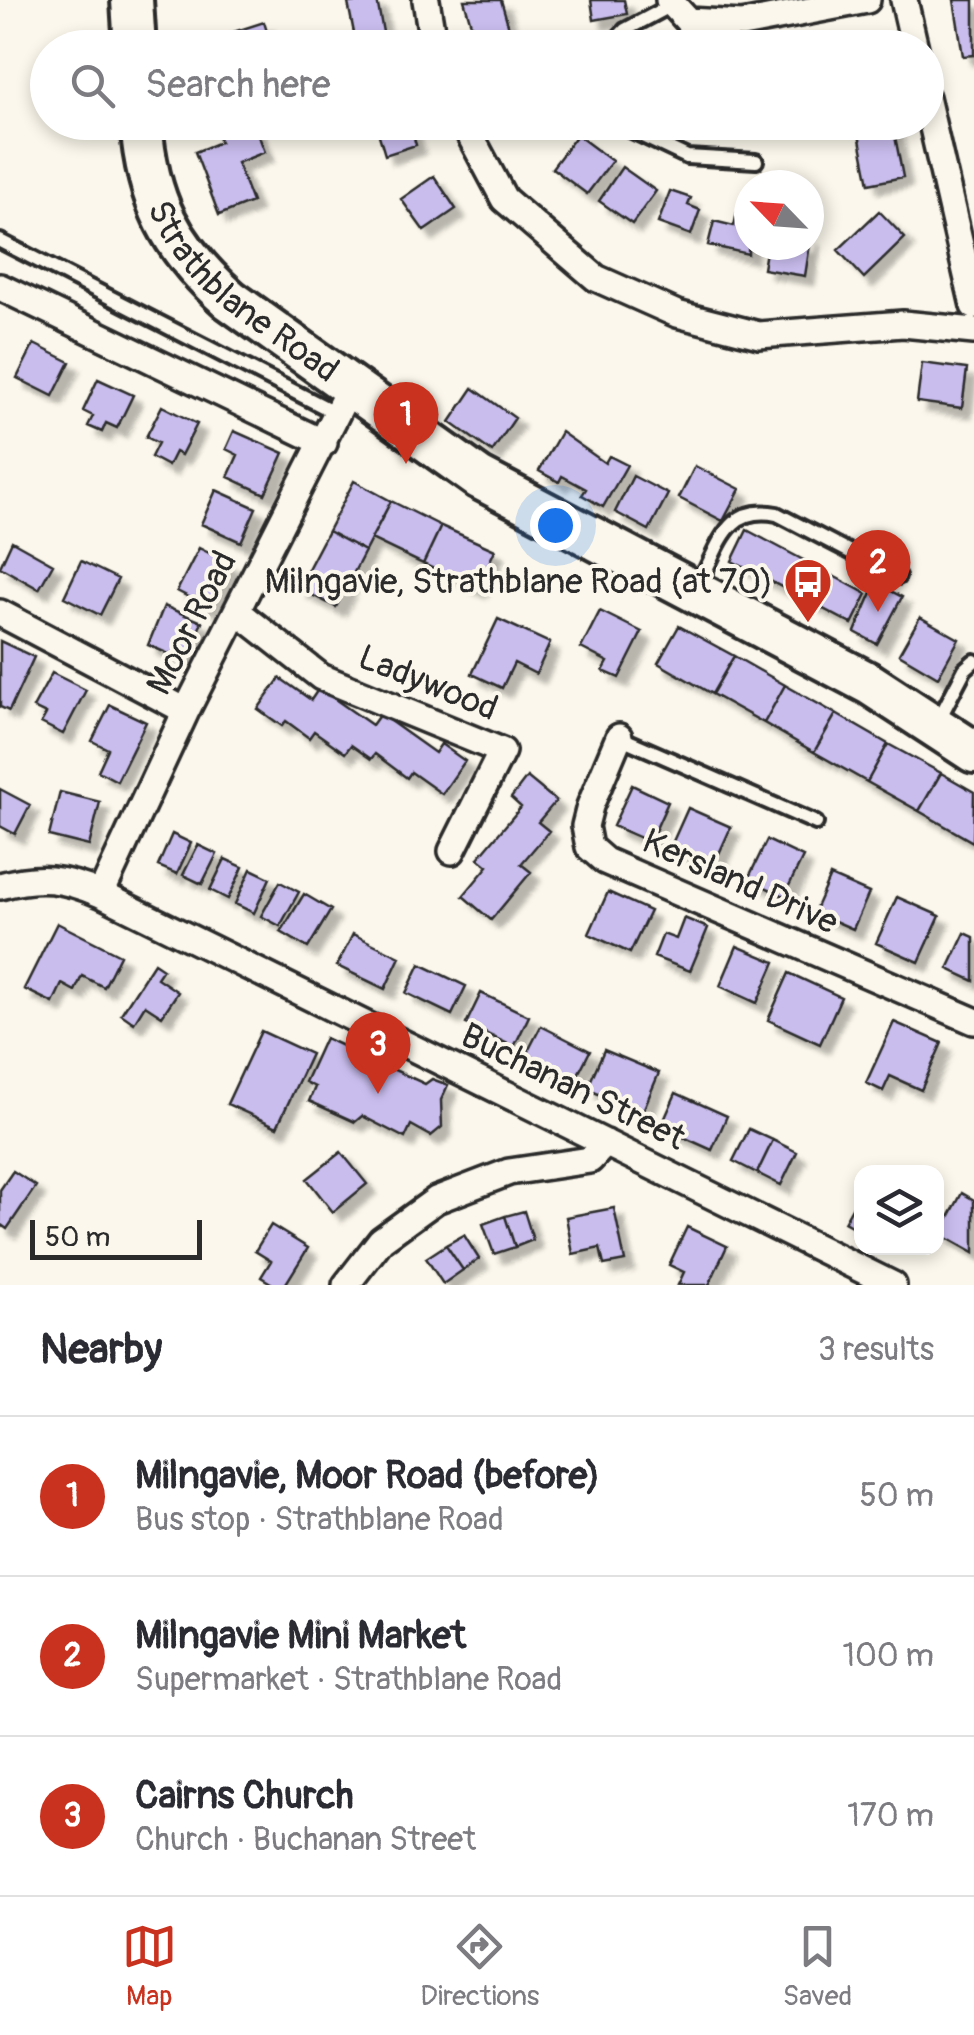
<!DOCTYPE html>
<html lang="en">
<head>
<meta charset="utf-8">
<style>
  :root { --surface:#fff; --page:#f7f7f7; --text:#2b2b33; --muted:#7c7c81; --line:#e1e1e2; --accent:#c8321e }
  body { margin:0; font-family:Pangolin,sans-serif; background:var(--page); color:var(--text) }
  .controls { position:absolute; right:30px; bottom:30px; display:grid; overflow:hidden; border-radius:20px; box-shadow:0 5px 15px #0003 }
  .controls button { width:90px; height:90px; display:grid; place-items:center; padding:0; border:0; border-bottom:2px solid var(--line); background:var(--surface); color:var(--text); font:50px sans-serif }
  .compass { position:absolute; left:734px; top:170px; width:90px; height:90px; border-radius:50%; background:var(--surface); box-shadow:0 5px 15px #0003; rotate:295deg }
  .scale { position:absolute; left:30px; bottom:25px; width:172px; box-sizing:border-box; padding-left:10px; border:5px solid #2b2b2b; border-top:0; font-size:28px; line-height:35px; white-space:nowrap; color:#2b2b2b; -webkit-text-stroke:8px #fbf7ec; paint-order:stroke }
  .you { position:absolute; left:555px; top:525px; width:35px; height:35px; margin:-25px; border:8px solid #fff; border-radius:50%; background:#1a73e8; box-shadow:0 0 0 15px #1a73e833 }
  .badge { display:grid; place-items:center; width:65px; height:65px; border-radius:50%; background:var(--accent); color:#fff; font-size:32px; font-weight:700 }
  .pin { position:absolute; translate:-50% -82px; filter:drop-shadow(0 2px 5px #0008) }
  .pin::after { content:''; position:absolute; top:52px; width:35px; height:30px; background:inherit; clip-path:polygon(0 0,100% 0,50% 100%) }
  .list { margin:0; padding:0; list-style:none }
  h2 { display:flex; justify-content:space-between; align-items:center; height:130px; margin:0; padding:0 40px; font-size:42px }
  h2 small { font-size:32px; font-weight:400; color:var(--muted) }
  .list li { display:grid; grid-template-columns:65px 1fr auto; gap:30px; align-items:center; box-sizing:border-box; height:160px; padding:0 40px; border-top:2px solid var(--line) }
  .list b { display:block; font-size:38px; white-space:nowrap }
  .list p { margin:0; font-size:32px; white-space:nowrap; color:var(--muted) }
  .list em { font-size:32px; font-style:normal; color:var(--muted) }
  .icon { flex:none; width:55px; height:55px; fill:none; stroke:currentColor; stroke-width:2; stroke-linecap:round; stroke-linejoin:round }
  .map { position:relative; flex:none; width:974px; height:1285px; overflow:hidden }
  .search { position:absolute; background:var(--surface); box-shadow:0 5px 15px #0003; left:30px; right:30px; top:30px; height:110px; display:flex; align-items:center; gap:25px; box-sizing:border-box; padding:0 35px; border-radius:55px; color:var(--muted); font-size:38px }
  .sheet { height:610px; background:var(--surface) }
  nav { display:flex; justify-content:space-around; align-items:center; box-sizing:border-box; height:140px; border-top:2px solid var(--line); background:var(--surface); font-size:28px; color:var(--muted) }
  nav a { display:grid; justify-items:center; gap:5px }
  nav .on { color:var(--accent) }
  .map>svg:first-child { display:block }
  .building { fill:#c9bdee; stroke:#2b2b2b; stroke-width:2.5; filter:url(#shadow) }
  .lines { fill:none; stroke-linecap:round; stroke-linejoin:round }
  .lane-casing { stroke:#2b2b2b; stroke-width:20 }
  .street-casing { stroke:#2b2b2b; stroke-width:32 }
  .primary-casing { stroke:#2b2b2b; stroke-width:48 }
  .lane { stroke:#fbf7ec; stroke-width:12 }
  .street { stroke:#fbf7ec; stroke-width:25 }
  .primary { stroke:#fbf7ec; stroke-width:40 }
  .labels { text-anchor:middle; dominant-baseline:central; stroke-width:8; stroke-linejoin:round; paint-order:stroke }
  .street-label { font-size:35px; fill:#2b2b2b; stroke:#fbf7ec }
  .poi-label { font-size:35px; fill:#2b2b2b; stroke:#fbf7ec; text-anchor:end }
</style>
</head>
<body>
<div class="map">
<svg width="974" height="1285" viewBox="0 0 974 1285">
  <defs>
    <filter id="shadow"><feDropShadow dx="9" dy="9" stdDeviation="2.5" flood-color="#0004"/></filter>
  </defs>
  <rect width="100%" height="100%" fill="#fbf7ec"/>
  <filter id="ink" filterUnits="userSpaceOnUse"><feTurbulence type="fractalNoise" baseFrequency=".01" numOctaves="2"/><feDisplacementMap in="SourceGraphic" scale="20" xChannelSelector="R" yChannelSelector="G"/><feConvolveMatrix kernelMatrix="1 2 1 2 8 2 1 2 1" color-interpolation-filters="sRGB"/></filter>
  <g filter="url(#ink)">
    <!-- building -->
    <path class="building" d="M377,0L386,48H342L356,43L348,3Z
      M464,0H501L511,35L477,45Z
      M591,0H624L627,14L594,20Z
      M954,0H974V55L963,56Z
      M264,22L272,48H234L230,33Z
      M243,122L246,129L255,126L265,152L237,163L252,202L219,215L195,152L220,142L213,123Z
      M375,122H409L416,145L385,155Z
      M893,126L903,177L869,184L859,134Z
      M577,135L612,161L587,194L552,168Z
      M622,167L656,191L632,224L599,201Z
      M434,176L456,209L424,231L401,199Z
      M670,191L691,198L688,205L700,210L691,235L658,223Z
      M879,211L905,238L864,278L838,250Z
      M737,213L749,215L748,254L708,245L714,221L734,226Z
      M809,238H811L805,276L763,269L767,245H809Z
      M34,344L70,362L53,396L17,378Z
      M922,363L967,369L962,408L917,402Z
      M98,379L133,395L117,428L106,423L102,432L88,426L93,416L83,411Z
      M473,388L515,418L492,452L450,422Z
      M162,406L197,424L181,455L175,452L168,466L151,457L158,443L146,437Z
      M234,431L284,453L265,494L228,477L238,455L226,449Z
      M561,432L605,463L609,456L627,465L603,507L582,495L586,489L562,476L559,482L539,471Z
      M695,466L740,489L723,521L679,498Z
      M633,476L668,494L649,530L615,512Z
      M354,481L391,501L365,551L328,531Z
      M216,490L256,508L241,542L201,524Z
      M391,501L441,526L423,564L371,539Z
      M441,526L495,550L477,589L423,564Z
      M747,530L867,594L852,624L732,561Z
      M328,531L365,551L336,607L298,588Z
      M12,541L53,564L39,589L0,567Z
      M199,548L231,564L208,607L177,591Z
      M81,561L118,579L100,615L64,597Z
      M876,583L902,597L877,644L855,632Z
      M164,606L202,622L185,661L148,645Z
      M600,611L642,632L619,678L603,671L608,662L581,648Z
      M920,617L959,639L938,677L899,654Z
      M498,619L550,643L536,674L514,663L502,688L472,674Z
      M679,626L734,656L712,694L658,663Z
      M0,641L34,657L9,711L0,707Z
      M734,656L785,685L764,723L712,694Z
      M52,673L86,690L63,734L41,723L46,714L33,708Z
      M280,678L311,700L319,688L372,725L380,714L435,753L441,744L465,761L442,794L411,772L407,778L375,754L371,759L351,745L345,753L314,731L309,738L286,721L282,726L258,709Z
      M785,685L836,714L814,752L764,723Z
      M110,705L146,722L117,781L98,771L108,749L92,741Z
      M836,714L888,744L867,782L814,752Z
      M888,744L941,773L919,811L867,782Z
      M941,773L974,792L973,842L919,811Z
      M527,777L556,801L538,822L549,831L521,864L531,872L491,920L463,896L488,866L478,858L521,807L511,798Z
      M632,785L668,802L650,842L613,826Z
      M0,789L30,805L15,834L0,826Z
      M60,792L100,802L89,846L49,836Z
      M688,808L731,827L713,867L670,848Z
      M172,834L191,843L177,874L158,866Z
      M767,840L803,857L784,896L748,879Z
      M198,845L217,854L202,884L183,875Z
      M225,859L243,867L228,899L210,890Z
      M251,869L270,878L254,913L235,904Z
      M830,876L869,893L853,929L814,912Z
      M280,882L299,892L280,926L261,916Z
      M608,892L650,911L630,953L589,934Z
      M304,894L331,910L308,948L281,932Z
      M897,897L940,916L919,962L876,943Z
      M684,918L708,928L690,971L654,957L663,934L676,939Z
      M57,923L120,955L104,987L82,976L75,991L62,984L53,1003L24,989Z
      M965,933L974,937V981L948,969Z
      M353,934L400,957L385,989L337,966Z
      M737,946L775,962L757,1003L720,986Z
      M154,963L163,969L157,978L178,992L162,1016L145,1005L134,1023L121,1014Z
      M420,964L466,986L452,1015L406,993Z
      M789,973L841,997L820,1044L768,1020Z
      M481,993L529,1016L514,1047L466,1024Z
      M894,1022L942,1043L921,1090L890,1076L883,1091L866,1083Z
      M541,1026L590,1051L574,1082L525,1057Z
      M261,1031L311,1054L277,1127L227,1104Z
      M325,1038L425,1084L432,1079L448,1085L441,1100L442,1127L431,1136L411,1125L405,1138L362,1116L355,1122L309,1101L315,1087L305,1082Z
      M604,1050L659,1073L642,1113L587,1089Z
      M676,1093L727,1116L712,1150L661,1127Z
      M749,1129L773,1140L757,1173L733,1161Z
      M773,1140L797,1152L781,1185L757,1173Z
      M341,1152L367,1184L333,1212L307,1179Z
      M13,1171L36,1186L7,1229L0,1224V1190Z
      M862,1190V1232L844,1222Z
      M962,1193L974,1200V1253L940,1234Z
      M614,1208L625,1261L604,1265L600,1248L573,1254L566,1217Z
      M524,1211L533,1240L515,1247L505,1216Z
      M505,1216L515,1247L494,1254L483,1224Z
      M271,1225L308,1248L285,1285H274L261,1277L271,1261L255,1251Z
      M687,1227L727,1246L709,1285H678L684,1272L669,1265Z
      M464,1235L479,1259L463,1270L446,1245Z
      M446,1245L463,1270L443,1284L426,1258Z"/>
    <g class="lines">
      <!-- lane casing -->
      <g class="lane-casing">
        <path id="lane" d="M608,48L625,30L670,6
          M613,122L687,157L756,161
          M0,241L338,414
          M698,585C720,546 725,504 777,514L898,577
          M937,723L965,669L974,661
          M619,737L816,823"/>
      </g>
      <!-- street casing -->
      <g class="street-casing">
        <path id="street" d="M426,0L434,48
          M669,0L688,21L742,24L867,0
          M904,0L915,48
          M926,97L974,306
          M463,122L504,199L596,278L677,314L759,335L903,324L974,331
          M0,287L324,443
          M238,612L321,677L502,751L452,851
          M0,613L186,711
          M619,737L590,806L585,826L589,847L605,861L974,1021
          M0,886C39,875 64,878 101,894L893,1285
          M101,894L186,711L350,387
          M346,1285L381,1240L436,1200L509,1172L590,1160L606,1143"/>
      </g>
      <!-- primary casing -->
      <g class="primary-casing">
        <g id="primary">
          <path d="M132,0L135,48"/>
          <path id="s1" d="M141,122C147,201 171,248 230,300L479,478L870,684L974,752"/>
        </g>
      </g>
      <!-- lane -->
      <use href="#lane" class="lane"/>
      <!-- street -->
      <use href="#street" class="street"/>
      <!-- primary -->
      <use href="#primary" class="primary"/>
    </g>
  </g>
  <!-- icons -->
  <defs>
    <g id="bus-pin" transform="scale(2.5)"><path d="M0 17L-7.5 6A9.5 9.5 0 1 1 7.5 6Z" fill="#c8321e" stroke="#fbf7ec"/><path d="M-5-6H5V4H4V6H2V4H-2V6H-4V4H-5ZM-3.5-4V0h7V-4ZM-3.5 1.2v1.5H-2V1.2ZM2 1.2v1.5H3.5V1.2Z" fill="#fff"/></g>
  </defs>
  <g fill-rule="evenodd">
    <use href="#bus-pin" x="808" y="582"/>
  </g>
  <g class="labels">
    <!-- street labels -->
    <g class="street-label">
      <text stroke="none"><textPath href="#s1" startOffset="208">Strathblane Road</textPath></text>
      <text transform="translate(192 623) rotate(-63)">Moor Road</text>
      <text transform="translate(428 683) rotate(22)">Ladywood</text>
      <text transform="translate(740 882) rotate(24)">Kersland Drive</text>
      <text transform="translate(573 1087) rotate(26)">Buchanan Street</text>
    </g>
    <!-- poi labels -->
    <g class="poi-label">
      <text x="773" y="582">Milngavie, Strathblane Road (at 70)</text>
    </g>
  </g>
</svg>
<div class="controls">
<button><svg class="icon" aria-label="layers" viewBox="0 0 24 24"><path d="M12 4l9 5-9 5-9-5zM3 14l9 5 9-5"/></svg></button>
</div>
<svg class="compass" viewBox="-18 -18 36 36"><path d="M0-13l5 13h-10z" fill="#e53935"/><path d="M0 13l5-13h-10z" fill="#7c7c81"/></svg>
<div class="scale">50 m</div>
<div class="you"></div>
<div class="pin badge" style="left:406px;top:464px">1</div>
<div class="pin badge" style="left:878px;top:612px">2</div>
<div class="pin badge" style="left:378px;top:1094px">3</div>
<div class="search"><svg class="icon" aria-label="search" viewBox="0 0 24 24"><circle cx="10" cy="10" r="6"/><path d="M15 15l6 6"/></svg>Search here</div>
</div>
<section class="sheet">
<h2>Nearby<small>3 results</small></h2>
<ul class="list">
<li><span class="badge">1</span><div><b>Milngavie, Moor Road (before)</b><p>Bus stop · Strathblane Road</p></div><em>50 m</em></li>
<li><span class="badge">2</span><div><b>Milngavie Mini Market</b><p>Supermarket · Strathblane Road</p></div><em>100 m</em></li>
<li><span class="badge">3</span><div><b>Cairns Church</b><p>Church · Buchanan Street</p></div><em>170 m</em></li>
</ul>
</section>
<nav>
<a class="on"><svg class="icon" aria-label="map" viewBox="0 0 24 24"><path d="M3 6l6-2 6 2 6-2v14l-6 2-6-2-6 2zM9 4v14M15 6v14"/></svg>Map</a>
<a><svg class="icon" aria-label="directions" viewBox="0 0 24 24"><path d="M12 3l9 9-9 9-9-9zM9 14v-3h6M13 9l2 2-2 2"/></svg>Directions</a>
<a><svg class="icon" aria-label="saved" viewBox="0 0 24 24"><path d="M7 4h10v16l-5-4-5 4z"/></svg>Saved</a>
</nav>
</body>
</html>
